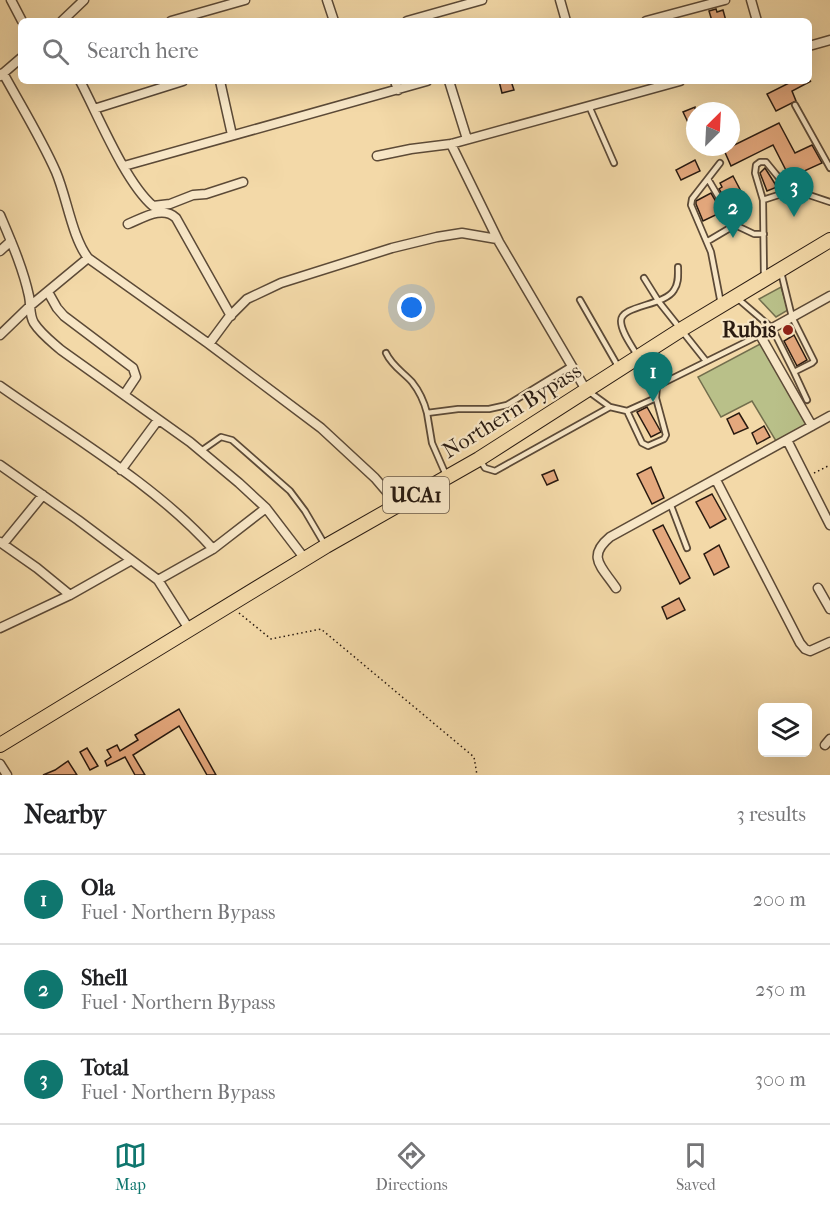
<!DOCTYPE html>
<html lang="en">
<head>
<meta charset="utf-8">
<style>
  :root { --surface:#fff; --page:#f2f2f2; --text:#202124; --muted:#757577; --line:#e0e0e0; --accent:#0f766e }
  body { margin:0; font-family:"IM FELL French Canon",serif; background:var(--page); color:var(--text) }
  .controls { position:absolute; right:18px; bottom:18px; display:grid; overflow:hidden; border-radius:9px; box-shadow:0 6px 24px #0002 }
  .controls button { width:54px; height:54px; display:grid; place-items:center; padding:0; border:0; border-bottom:2px solid var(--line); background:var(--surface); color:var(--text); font:30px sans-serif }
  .compass { position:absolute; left:686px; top:102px; width:54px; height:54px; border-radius:50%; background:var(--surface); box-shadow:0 6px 24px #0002; rotate:24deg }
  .you { position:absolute; left:412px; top:308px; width:21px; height:21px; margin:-15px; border:4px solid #fff; border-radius:50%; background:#1a73e8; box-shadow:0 0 0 9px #1a73e833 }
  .badge { display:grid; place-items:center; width:39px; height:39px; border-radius:50%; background:var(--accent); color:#fff; font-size:20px; font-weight:700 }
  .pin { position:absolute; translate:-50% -50px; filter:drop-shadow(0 2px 3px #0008) }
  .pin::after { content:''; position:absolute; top:32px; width:21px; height:18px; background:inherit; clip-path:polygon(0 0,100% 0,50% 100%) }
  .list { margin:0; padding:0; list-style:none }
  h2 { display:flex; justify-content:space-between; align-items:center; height:78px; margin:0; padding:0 24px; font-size:26px }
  h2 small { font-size:20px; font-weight:400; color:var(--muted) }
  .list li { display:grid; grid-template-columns:39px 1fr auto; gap:18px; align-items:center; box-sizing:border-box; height:90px; padding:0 24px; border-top:2px solid var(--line) }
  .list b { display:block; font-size:22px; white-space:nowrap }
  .list p { margin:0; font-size:20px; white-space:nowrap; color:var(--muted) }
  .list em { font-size:20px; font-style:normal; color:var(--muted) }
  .icon { flex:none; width:33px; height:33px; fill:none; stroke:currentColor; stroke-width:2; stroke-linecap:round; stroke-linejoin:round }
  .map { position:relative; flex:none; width:830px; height:775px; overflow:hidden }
  .search { position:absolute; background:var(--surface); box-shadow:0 6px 24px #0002; left:18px; right:18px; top:18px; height:66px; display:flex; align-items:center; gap:15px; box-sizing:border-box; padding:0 21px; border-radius:9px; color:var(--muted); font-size:22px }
  .sheet { height:348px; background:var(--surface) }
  nav { display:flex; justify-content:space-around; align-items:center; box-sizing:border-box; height:84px; border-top:2px solid var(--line); background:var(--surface); font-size:16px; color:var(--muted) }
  nav a { display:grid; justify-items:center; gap:3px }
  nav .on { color:var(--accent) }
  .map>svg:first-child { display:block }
  .green { fill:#b9c089; stroke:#726e4d; stroke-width:1.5 }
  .building { fill:#e4a87d; stroke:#2a1b11; stroke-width:1.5 }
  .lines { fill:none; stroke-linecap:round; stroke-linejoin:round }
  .lane-casing { stroke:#5c4a37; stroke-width:8 }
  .street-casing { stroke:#5c4a37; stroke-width:11 }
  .primary-casing { stroke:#2a1b11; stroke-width:16 }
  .path { stroke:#2a1b11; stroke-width:1.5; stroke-dasharray:1.5 3; stroke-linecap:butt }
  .lane { stroke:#f7e6c6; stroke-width:4.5 }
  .street { stroke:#f7e6c6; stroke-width:8 }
  .primary { stroke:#f3d9a8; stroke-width:14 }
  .poi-dot { fill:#8f2418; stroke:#f7e6c6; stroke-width:2 }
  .labels { text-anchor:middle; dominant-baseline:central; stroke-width:4.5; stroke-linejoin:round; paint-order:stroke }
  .shield { fill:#f7e6c6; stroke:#685847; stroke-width:1.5 }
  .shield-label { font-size:21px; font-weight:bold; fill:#2a1b11 }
  .poi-label { font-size:22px; font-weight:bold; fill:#2a1b11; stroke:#f7e6c6; text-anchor:end }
  .street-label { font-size:22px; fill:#2a1b11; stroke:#f7e6c6 }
</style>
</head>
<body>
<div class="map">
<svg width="830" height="775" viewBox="0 0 830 775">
  <rect width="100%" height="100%" fill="#f3d9a8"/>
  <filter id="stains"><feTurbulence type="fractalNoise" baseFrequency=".00333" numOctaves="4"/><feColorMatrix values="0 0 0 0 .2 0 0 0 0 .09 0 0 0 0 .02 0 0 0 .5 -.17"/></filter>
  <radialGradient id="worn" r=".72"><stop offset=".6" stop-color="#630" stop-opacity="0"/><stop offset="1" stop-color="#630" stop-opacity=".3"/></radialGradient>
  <!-- green -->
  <path class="green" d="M781,287L788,310L776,317L759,299Z
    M762,343L807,424L776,441L752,401L721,417L698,377Z"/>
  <!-- building -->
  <path class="building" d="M716,9L717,12L723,10L726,21H712L709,11Z
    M499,81H511L514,90L502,93Z
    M793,81H811L792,91L796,101L776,111L767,94Z
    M695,107V137L683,112Z
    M779,123L795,153L812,145L822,163L804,171L806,175L792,182L773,145L731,166L724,150Z
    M695,160L700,171L681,180L676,170Z
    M765,168L777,187L767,191L760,173Z
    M733,176L745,199L730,207L719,189L722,187L720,183Z
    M711,193L722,212L703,221L696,204V201Z
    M794,335L807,360L797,366L784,341Z
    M647,407L661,432L651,437L637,412Z
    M739,413L748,428L734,434L727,419Z
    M764,426L770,437L757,444L752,433Z
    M651,467L664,498L652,504L637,474Z
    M554,470L558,480L547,485L542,475Z
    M712,494L726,519L710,528L696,502Z
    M663,525L690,578L680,584L653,530Z
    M719,545L729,567L714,575L704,554Z
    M679,598L685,610L667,619L662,607Z
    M179,709L216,775H207L179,726L133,755L145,775H135L125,757L107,766L105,761L111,757L107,750L117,745L120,751L138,740L135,735Z
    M87,748L98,766L90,770L80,752Z
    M68,761L77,775H43L55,770Z"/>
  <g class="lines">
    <!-- lane casing -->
    <g class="lane-casing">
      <path id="lane" d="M795,105L830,168
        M589,106L614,163
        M720,163L692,199L691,205L711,252L721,304
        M708,179L735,225L754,234H764
        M763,200L794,190
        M708,241L735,225
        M764,277L763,200L755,173L756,165L760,162H766L784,184L794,190L830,202
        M644,278L659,302L706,361
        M737,298L772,328L794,372L812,363L814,361L792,317L781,272
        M580,300L619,368
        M651,350L657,386
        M386,353C392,366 403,372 412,382C420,392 424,401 427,413
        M637,355C632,346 621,332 621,321C621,305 665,306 674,290C679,283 678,275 678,267
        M794,372L807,400
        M588,391L610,407
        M627,411L642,443L648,446L664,439L666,435L656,398
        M201,451L221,437L232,440L290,491L305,511L325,545
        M480,460L485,468L495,471L610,407L627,411L656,398L657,386L760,335
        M446,475L432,443L427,413L458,409H489L507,405L571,366
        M670,503L687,548"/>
    </g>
    <!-- street casing -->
    <g class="street-casing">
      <path id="street" d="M11,0L22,21
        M327,0L334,21
        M560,0L566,21
        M751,0L757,21
        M62,21L84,0
        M171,21L245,0
        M407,21L482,0
        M646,21L725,0
        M809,46L830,40
        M3,73C21,106 41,138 56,172C67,198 72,237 88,258L209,344L321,428L375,478L398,505
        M0,76L21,58
        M80,81C98,115 125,182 153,206L170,204L193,195L206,194L243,182
        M220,81L232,135
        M395,81L398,90
        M449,81L467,139
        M94,109L183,81
        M451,144L499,242L586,390
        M377,156L411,149L451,144L680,81
        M124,166L427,81
        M0,215C11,241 23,268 29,296C31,305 29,315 34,323C41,334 52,342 61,350L190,442L239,483L266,508L305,559
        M128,224C143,218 163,205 176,218L231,316
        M0,251L11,241
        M48,292L57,308L64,316L133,368L136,377L124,395
        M0,335L30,306L88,258
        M209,344L229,317L247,299L281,283L392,248L437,237L462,233L497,239
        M0,386C71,436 156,485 213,549
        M812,426L760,335L830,296
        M787,440L830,525
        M0,465L78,520L158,580L189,629
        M121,470L158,420
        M716,480L800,643L805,649L810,651L830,642
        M0,542L37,568L70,595
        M3,544L43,495
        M158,580L213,549L266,508
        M616,588C602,567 586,557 610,537L830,416
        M818,588L830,609
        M0,628L70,595L130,561
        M825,745L830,739
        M0,764L7,775"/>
    </g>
    <!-- primary casing -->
    <g class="primary-casing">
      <path id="primary" d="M0,745L326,546L479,459L682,329L830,240"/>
    </g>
    <!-- path -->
    <path class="path" d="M814,473L830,465
      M239,613L271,639L321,629L474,757L477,775"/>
    <!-- lane -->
    <use href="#lane" class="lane"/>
    <!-- street -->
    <use href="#street" class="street"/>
    <!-- primary -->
    <use href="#primary" class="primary"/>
  </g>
  <!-- markers -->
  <circle class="poi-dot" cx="788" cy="330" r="6"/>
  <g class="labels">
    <!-- shield labels -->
    <rect class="shield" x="383" y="477" width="66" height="36" rx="4.5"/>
    <g class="shield-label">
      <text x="416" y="495">UCA1</text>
    </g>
    <!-- poi labels -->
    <g class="poi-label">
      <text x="776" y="330">Rubis</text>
    </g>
    <!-- street labels -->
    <g class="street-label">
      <text transform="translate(512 411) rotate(-32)">Northern Bypass</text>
    </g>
  </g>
  <rect width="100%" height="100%" filter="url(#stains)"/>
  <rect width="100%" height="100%" fill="url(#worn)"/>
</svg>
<div class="controls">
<button><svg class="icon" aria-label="layers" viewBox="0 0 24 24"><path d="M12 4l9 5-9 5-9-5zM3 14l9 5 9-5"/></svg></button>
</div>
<svg class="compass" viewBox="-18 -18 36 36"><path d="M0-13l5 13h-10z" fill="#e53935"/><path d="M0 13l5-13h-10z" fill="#757577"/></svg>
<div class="you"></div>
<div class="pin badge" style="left:653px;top:402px">1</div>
<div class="pin badge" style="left:733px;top:238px">2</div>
<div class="pin badge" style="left:794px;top:217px">3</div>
<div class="search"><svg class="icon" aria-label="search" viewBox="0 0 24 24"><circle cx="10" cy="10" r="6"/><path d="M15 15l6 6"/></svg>Search here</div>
</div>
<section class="sheet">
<h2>Nearby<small>3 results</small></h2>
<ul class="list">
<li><span class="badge">1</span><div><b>Ola</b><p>Fuel · Northern Bypass</p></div><em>200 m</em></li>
<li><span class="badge">2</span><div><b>Shell</b><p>Fuel · Northern Bypass</p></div><em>250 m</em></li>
<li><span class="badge">3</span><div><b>Total</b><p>Fuel · Northern Bypass</p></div><em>300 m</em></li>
</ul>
</section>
<nav>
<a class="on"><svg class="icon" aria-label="map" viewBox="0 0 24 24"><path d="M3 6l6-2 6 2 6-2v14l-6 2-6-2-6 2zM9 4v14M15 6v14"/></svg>Map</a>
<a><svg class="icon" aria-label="directions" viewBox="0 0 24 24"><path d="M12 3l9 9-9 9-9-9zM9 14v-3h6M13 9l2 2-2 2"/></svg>Directions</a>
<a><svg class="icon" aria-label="saved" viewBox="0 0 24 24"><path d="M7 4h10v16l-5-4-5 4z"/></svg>Saved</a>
</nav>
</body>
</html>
